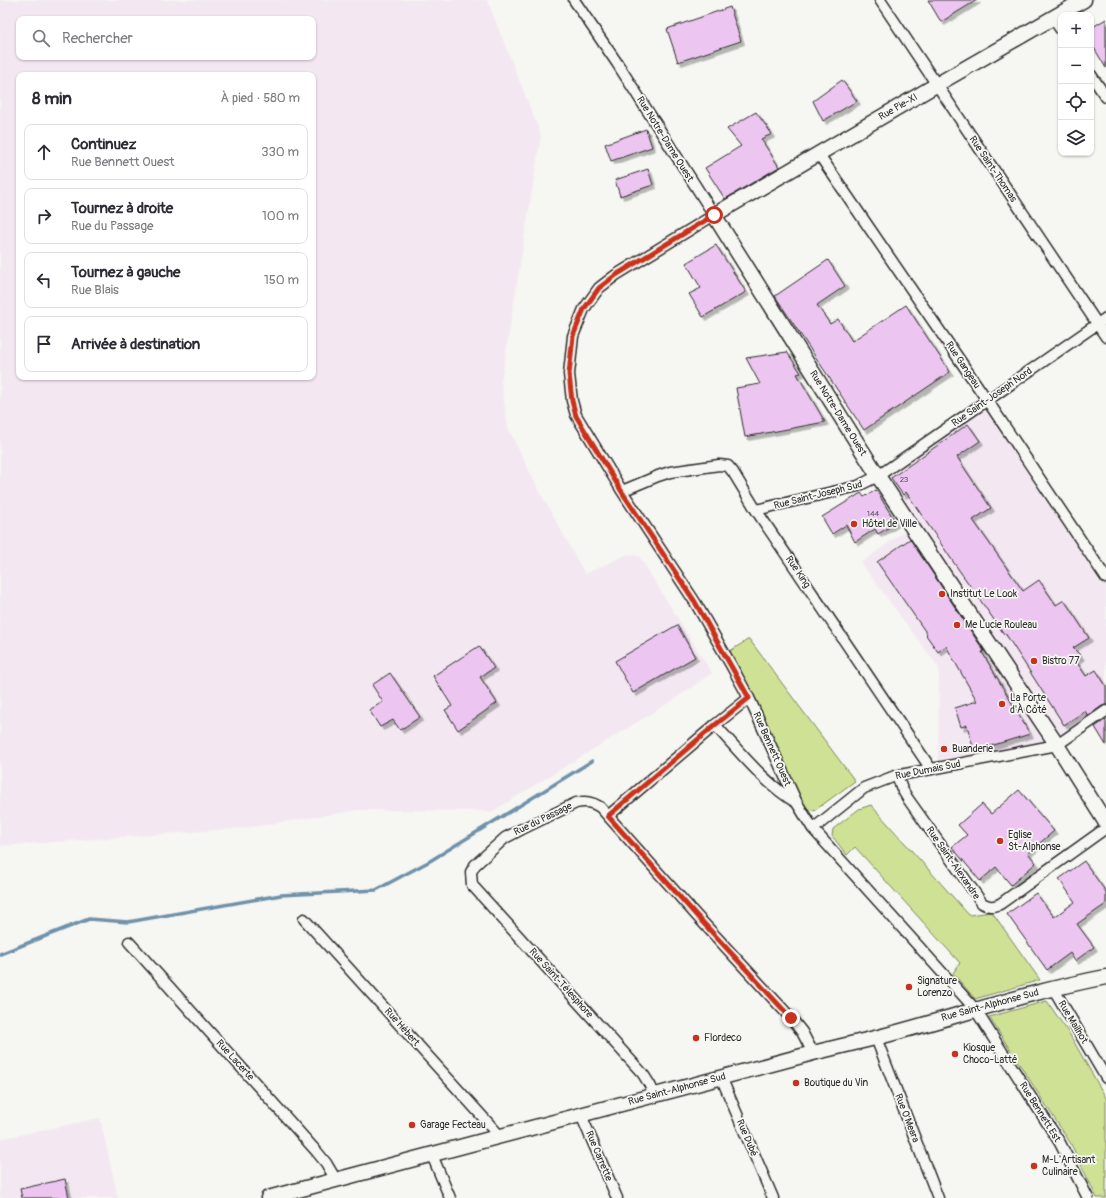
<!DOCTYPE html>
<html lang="fr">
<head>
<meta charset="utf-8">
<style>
  :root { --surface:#fff; --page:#f2f2f3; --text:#2b2b33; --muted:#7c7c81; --line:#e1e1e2 }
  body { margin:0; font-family:Pangolin,sans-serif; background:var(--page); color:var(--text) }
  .controls { position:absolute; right:12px; top:12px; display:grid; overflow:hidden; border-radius:8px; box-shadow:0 1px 3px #0004 }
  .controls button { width:36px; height:36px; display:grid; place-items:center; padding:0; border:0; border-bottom:1px solid var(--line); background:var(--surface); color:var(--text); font:20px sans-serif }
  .stop { position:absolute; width:12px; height:12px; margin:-9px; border:3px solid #c8321e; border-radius:50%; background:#fff }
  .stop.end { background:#c8321e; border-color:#fff; box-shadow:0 1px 4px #0008 }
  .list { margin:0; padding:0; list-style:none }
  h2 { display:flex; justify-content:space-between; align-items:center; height:52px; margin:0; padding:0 16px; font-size:17px }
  h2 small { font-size:13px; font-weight:400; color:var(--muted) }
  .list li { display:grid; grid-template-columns:26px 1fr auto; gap:12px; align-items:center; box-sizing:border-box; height:56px; margin:0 8px 8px; padding:0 8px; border:1px solid var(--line); border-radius:8px }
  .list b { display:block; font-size:15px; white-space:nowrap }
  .list p { margin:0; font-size:13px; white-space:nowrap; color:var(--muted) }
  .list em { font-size:13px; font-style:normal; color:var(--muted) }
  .icon { flex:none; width:22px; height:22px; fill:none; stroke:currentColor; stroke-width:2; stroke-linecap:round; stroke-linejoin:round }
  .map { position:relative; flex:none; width:1106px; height:1198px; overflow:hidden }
  .search { position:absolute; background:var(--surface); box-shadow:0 1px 3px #0004; left:16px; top:16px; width:300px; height:44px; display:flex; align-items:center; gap:10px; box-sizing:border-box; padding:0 14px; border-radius:8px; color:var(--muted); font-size:15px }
  .panel { position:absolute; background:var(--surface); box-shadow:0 1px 3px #0004; left:16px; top:72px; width:300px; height:308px; border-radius:8px }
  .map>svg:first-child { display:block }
  .built { fill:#f3e8f1; fill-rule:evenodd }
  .green { fill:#cfe195; stroke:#7d8660 }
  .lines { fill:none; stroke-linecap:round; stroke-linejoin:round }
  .stream { stroke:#6f91a9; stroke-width:3.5 }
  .building { fill:#ecc6f0; stroke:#2b2b2b; filter:url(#shadow) }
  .street-casing { stroke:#2b2b2b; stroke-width:13 }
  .secondary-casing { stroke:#2b2b2b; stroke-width:17 }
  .street { stroke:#f6f6f2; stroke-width:10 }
  .secondary { stroke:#f6f6f2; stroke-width:14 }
  .route { stroke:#c8321e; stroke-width:5 }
  .poi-dot { fill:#c8321e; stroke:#f6f6f2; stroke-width:1.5 }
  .labels { text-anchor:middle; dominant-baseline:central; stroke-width:3.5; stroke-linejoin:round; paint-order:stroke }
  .number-label { font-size:8px; fill:#5b525c }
  .street-label { font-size:10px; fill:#2b2b2b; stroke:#f6f6f2 }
  .poi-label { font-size:10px; fill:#2b2b2b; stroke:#f6f6f2; text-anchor:start }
</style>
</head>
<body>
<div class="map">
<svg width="1106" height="1198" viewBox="0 0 1106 1198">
  <defs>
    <filter id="shadow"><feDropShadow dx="3.5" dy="3.5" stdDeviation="0" flood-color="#0004"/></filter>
  </defs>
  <rect width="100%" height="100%" fill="#f6f6f2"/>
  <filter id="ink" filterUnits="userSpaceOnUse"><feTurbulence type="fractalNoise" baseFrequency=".025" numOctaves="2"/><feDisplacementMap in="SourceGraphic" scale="8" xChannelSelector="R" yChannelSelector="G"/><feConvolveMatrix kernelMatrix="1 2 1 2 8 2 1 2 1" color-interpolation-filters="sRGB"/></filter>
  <g filter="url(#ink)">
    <!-- built -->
    <path class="built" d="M0,0H487L541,135L501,382L508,428L535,483L585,574L628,554L639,556L712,673L678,697L493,811L358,810L246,828L0,846ZM19,19H313V57H19ZM19,75H313V377H19Z
      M986,404L1106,586V705L1048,743L938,763L939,668L861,563L905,531L873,485Z
      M100,1118L118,1198H0V1139Z"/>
    <!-- green -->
    <path class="green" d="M749,639L855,781L814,811L803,807L768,728L730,651Z
      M871,805L969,915L992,912L1040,980L975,999L953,973L960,963L855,847L847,855L832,836L833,829L859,809Z
      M1047,1001L1070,1035L1106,1098V1198H1097L1071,1144L989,1017Z"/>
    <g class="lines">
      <!-- stream -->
      <path class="stream" d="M0,954L89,919L128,922L281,895L376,890L430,861L592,761"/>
    </g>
    <!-- building -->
    <path class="building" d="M928,0H977L941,22Z
      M730,7L741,41L678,62L667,29Z
      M1106,19V68L1091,43V28Z
      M842,80L857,101L823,121L813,101Z
      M756,112L772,134L761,139L779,167L725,199L705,168L741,146L727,129Z
      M646,129L652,147L611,161L605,144Z
      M648,169L653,185L620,196L615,180Z
      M716,245L746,292L703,317L689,294L701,288L686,263Z
      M828,260L845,286L817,305L830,324L838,319L852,341L906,305L950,372L864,430L775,296Z
      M787,352L801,373L797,374L825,422L745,437L736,388L760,384L746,358Z
      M968,424L980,441L957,457L991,508L973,520L1023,591L1039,580L1056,605L1064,600L1089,638L1073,648L1081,656L1076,661L1086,676L1096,670L1106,686V705L1102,706L1088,716L1085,711L1064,725L1005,633L1004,634L954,563L906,492L903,495L891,478Z
      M876,490L896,523L878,534L875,529L855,542L846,525L832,534L822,517L861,493L864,497Z
      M910,539L980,645L984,651L982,652L1030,734L974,751L967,725L961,727L955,708L977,701L946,646L938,652L926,635L927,634L877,562Z
      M677,625L695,657L633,693L615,661Z
      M479,646L494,668L480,677L497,703L458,730L445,710L452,706L433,676Z
      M390,673L420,717L400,730L393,720L380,727L369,710L383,702L372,685Z
      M1106,719V745L1095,727Z
      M1019,790L1054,831L1028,853L1036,863L1011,885L996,867L980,881L952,847L967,835L958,825L982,804L991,814Z
      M1084,861L1106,892V904L1077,924L1094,947L1075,961L1070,953L1047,970L1007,914L1036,893L1054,917L1075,902L1059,879Z
      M65,1179L69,1198H22L20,1189Z"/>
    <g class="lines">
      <!-- street casing -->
      <g class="street-casing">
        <path id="street" d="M574,0L617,63L714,215L616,275L599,288L584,309L573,336L569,374L572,401L576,415L622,491L695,602L731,665L749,698L797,803L813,829L975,1009L1060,1143L1088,1198
          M880,0L1106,337
          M1053,18L1061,30
          M1091,75L1106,97
          M818,153L987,400L1106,578
          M622,491L658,476L670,472L719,465L728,466L733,472L756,510L931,769
          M756,510L858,486L878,476L1106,318
          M715,725C741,753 764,783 797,803
          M897,776L902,789L908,799L982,903C989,907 993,907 1000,904L1106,828
          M608,816L715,725L749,698
          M813,829L864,788L895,776L1057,745L1106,711
          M304,919L500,1136
          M129,942L317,1152L326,1163L336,1180
          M1053,988L1106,1078
          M876,1038L938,1198
          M721,1077L773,1198
          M654,1095L650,1085L643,1074L472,885L471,872L475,865L505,838L522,829L576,803C586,801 592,802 600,807L696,915L791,1018L802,1032L813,1053
          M581,1115L617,1198
          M432,1155L450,1198"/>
      </g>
      <!-- secondary casing -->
      <g class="secondary-casing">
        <path id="secondary" d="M1084,0L936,85L714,215L878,476L1057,745L1106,823
          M268,1198L813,1053C834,1048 855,1043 875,1038C953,1018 1027,992 1106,977"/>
      </g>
      <!-- street -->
      <use href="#street" class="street"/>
      <!-- secondary -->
      <use href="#secondary" class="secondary"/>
    </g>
  </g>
  <g class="lines" filter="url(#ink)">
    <!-- route -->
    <path class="route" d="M714,215L616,275L599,288L584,309L573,336L569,374L572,401L576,416L622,492L695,602L749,698L715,725L608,816L696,915L791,1018"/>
  </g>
  <!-- markers -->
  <g class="poi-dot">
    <circle cx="854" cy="524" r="4"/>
    <circle cx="942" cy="594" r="4"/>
    <circle cx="957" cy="625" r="4"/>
    <circle cx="1034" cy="661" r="4"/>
    <circle cx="1002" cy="704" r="4"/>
    <circle cx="944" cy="749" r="4"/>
    <circle cx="1000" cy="841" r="4"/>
    <circle cx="909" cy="987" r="4"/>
    <circle cx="696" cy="1038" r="4"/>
    <circle cx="955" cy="1054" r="4"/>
    <circle cx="796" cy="1083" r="4"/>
    <circle cx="412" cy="1125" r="4"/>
    <circle cx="1034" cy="1166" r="4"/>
  </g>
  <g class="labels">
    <!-- number labels -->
    <g class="number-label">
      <text x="904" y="479">23</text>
      <text x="873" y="513">144</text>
    </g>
    <!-- street labels -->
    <g class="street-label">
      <text transform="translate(898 107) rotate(-30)">Rue Pie-XI</text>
      <text transform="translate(665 139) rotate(58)">Rue Notre-Dame Ouest</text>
      <text transform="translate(993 169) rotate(56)">Rue Saint-Thomas</text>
      <text transform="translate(963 365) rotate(56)">Rue Gangeau</text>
      <text transform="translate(992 397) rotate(-35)">Rue Saint-Joseph Nord</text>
      <text transform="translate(838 413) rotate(58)">Rue Notre-Dame Ouest</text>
      <text transform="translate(818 495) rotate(-14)">Rue Saint-Joseph Sud</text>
      <text transform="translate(798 572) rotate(56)">Rue King</text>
      <text transform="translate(772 749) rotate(66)">Rue Bennett Ouest</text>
      <text transform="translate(928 770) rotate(-11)">Rue Dumais Sud</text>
      <text transform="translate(543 819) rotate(-26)">Rue du Passage</text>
      <text transform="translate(953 863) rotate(55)">Rue Saint-Alexandre</text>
      <text transform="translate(561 983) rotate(48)">Rue Saint-Télesphore</text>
      <text transform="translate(990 1005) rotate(-15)">Rue Saint-Alphonse Sud</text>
      <text transform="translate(1073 1022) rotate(59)">Rue Mailhot</text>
      <text transform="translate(402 1027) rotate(48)">Rue Hébert</text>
      <text transform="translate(235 1060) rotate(48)">Rue Lacerte</text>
      <text transform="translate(677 1089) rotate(-15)">Rue Saint-Alphonse Sud</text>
      <text transform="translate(1040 1112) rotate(58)">Rue Bennett Est</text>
      <text transform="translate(907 1118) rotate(69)">Rue O'Meara</text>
      <text transform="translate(747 1138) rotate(67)">Rue Dubé</text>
      <text transform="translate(599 1156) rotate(67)">Rue Carrette</text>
    </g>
    <!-- poi labels -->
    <g class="poi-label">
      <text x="862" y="524">Hôtel de Ville</text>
      <text x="950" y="594">Institut Le Look</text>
      <text x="965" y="625">Me Lucie Rouleau</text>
      <text x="1042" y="661">Bistro 77</text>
      <text x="1010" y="698">La Porte<tspan x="1010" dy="12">d'À Côté</tspan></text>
      <text x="952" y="749">Buanderie</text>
      <text x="1008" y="835">Eglise<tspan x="1008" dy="12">St-Alphonse</tspan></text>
      <text x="917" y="981">Signature<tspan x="917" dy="12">Lorenzo</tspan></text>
      <text x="704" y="1038">Flordeco</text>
      <text x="963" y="1048">Kiosque<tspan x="963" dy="12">Choco-Latté</tspan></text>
      <text x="804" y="1083">Boutique du Vin</text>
      <text x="420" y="1125">Garage Fecteau</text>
      <text x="1042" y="1160">M-L'Artisant<tspan x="1042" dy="12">Culinaire</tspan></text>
    </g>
  </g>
</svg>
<div class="controls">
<button>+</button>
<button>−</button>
<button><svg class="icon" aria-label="locate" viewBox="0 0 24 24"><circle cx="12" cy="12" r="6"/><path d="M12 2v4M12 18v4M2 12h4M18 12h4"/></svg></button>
<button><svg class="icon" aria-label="layers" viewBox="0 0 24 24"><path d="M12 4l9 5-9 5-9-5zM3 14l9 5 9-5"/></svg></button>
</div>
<div class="stop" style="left:714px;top:215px"></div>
<div class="stop end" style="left:791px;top:1018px"></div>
<div class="search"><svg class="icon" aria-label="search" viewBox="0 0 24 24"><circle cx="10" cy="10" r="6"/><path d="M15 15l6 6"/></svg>Rechercher</div>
<section class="panel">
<h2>8 min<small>À pied · 580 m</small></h2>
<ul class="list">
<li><svg class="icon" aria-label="ahead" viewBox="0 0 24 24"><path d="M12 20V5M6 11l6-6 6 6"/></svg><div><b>Continuez</b><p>Rue Bennett Ouest</p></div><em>330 m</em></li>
<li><svg class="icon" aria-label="right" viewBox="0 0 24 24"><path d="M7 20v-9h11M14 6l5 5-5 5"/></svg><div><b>Tournez à droite</b><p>Rue du Passage</p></div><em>100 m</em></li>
<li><svg class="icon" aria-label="left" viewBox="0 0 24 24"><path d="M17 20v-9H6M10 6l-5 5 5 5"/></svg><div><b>Tournez à gauche</b><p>Rue Blais</p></div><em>150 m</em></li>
<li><svg class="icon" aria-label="arrive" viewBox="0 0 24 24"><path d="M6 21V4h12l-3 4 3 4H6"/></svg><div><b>Arrivée à destination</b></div></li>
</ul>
</section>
</div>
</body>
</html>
